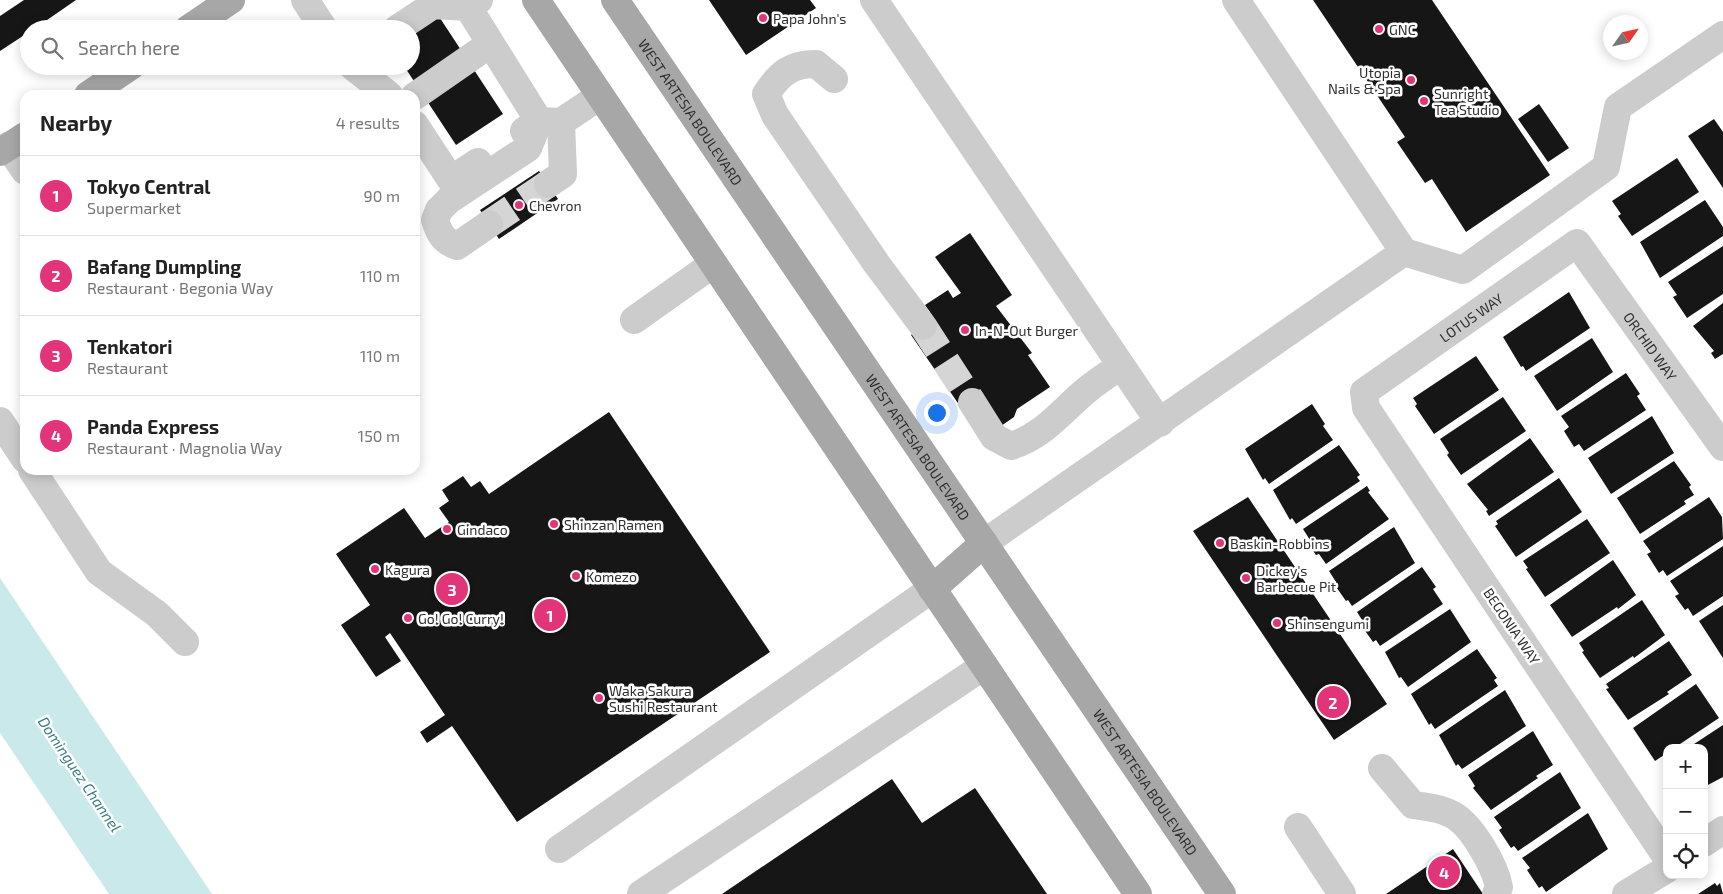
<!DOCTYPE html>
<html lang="en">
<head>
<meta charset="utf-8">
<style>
  :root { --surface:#fff; --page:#f2f2f2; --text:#222; --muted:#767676; --line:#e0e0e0; --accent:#e23478 }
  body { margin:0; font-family:"Exo 2",sans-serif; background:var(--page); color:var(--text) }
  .controls { position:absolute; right:15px; bottom:15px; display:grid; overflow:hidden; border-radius:10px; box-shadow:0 2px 12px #0003 }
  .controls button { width:45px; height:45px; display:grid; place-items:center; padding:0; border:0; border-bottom:1px solid var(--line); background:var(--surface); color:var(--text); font:25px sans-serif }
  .compass { position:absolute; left:1603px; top:15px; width:45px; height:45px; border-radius:50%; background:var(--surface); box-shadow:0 2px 12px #0003; rotate:56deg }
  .you { position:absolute; left:936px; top:412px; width:18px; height:18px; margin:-12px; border:4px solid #fff; border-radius:50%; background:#1a73e8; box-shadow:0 0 0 8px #1a73e833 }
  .badge { display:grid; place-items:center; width:32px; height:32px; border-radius:50%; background:var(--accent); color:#fff; font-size:16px; font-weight:700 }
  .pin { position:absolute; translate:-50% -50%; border:2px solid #fff; box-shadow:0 1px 5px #0006 }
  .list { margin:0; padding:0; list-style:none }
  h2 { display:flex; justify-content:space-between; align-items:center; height:65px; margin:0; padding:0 20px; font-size:21px }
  h2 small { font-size:16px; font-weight:400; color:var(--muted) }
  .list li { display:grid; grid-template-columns:32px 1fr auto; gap:15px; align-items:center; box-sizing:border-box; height:80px; padding:0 20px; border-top:1px solid var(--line) }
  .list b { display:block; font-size:19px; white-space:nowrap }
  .list p { margin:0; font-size:16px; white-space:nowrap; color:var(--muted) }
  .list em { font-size:16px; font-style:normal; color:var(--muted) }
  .icon { flex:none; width:28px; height:28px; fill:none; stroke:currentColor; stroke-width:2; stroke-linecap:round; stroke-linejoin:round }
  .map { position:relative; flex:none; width:1723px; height:894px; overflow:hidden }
  .search { position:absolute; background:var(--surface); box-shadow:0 2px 12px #0003; left:20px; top:20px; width:400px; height:55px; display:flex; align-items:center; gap:12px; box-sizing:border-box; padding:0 18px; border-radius:28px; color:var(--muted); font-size:19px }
  .panel { position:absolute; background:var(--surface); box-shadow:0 2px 12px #0003; left:20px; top:90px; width:400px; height:385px; border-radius:15px }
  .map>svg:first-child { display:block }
  .water { fill:#c9e9eb }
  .building { fill:#161616 }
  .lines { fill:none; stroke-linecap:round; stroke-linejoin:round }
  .minor-tunnel { stroke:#d5d5d5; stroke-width:28; stroke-dasharray:28 14; stroke-linecap:butt }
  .minor { stroke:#ccc; stroke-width:28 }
  .major { stroke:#a7a7a7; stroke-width:28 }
  .poi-dot { fill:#e23478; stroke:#fff; stroke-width:2 }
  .labels { text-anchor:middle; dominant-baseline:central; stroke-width:5; stroke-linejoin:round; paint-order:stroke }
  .poi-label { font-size:14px; fill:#2f2f2f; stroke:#fff; text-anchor:start }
  .street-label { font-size:14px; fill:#2f2f2f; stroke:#fff }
  .water-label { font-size:15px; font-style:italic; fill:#3a7e82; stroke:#fff }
</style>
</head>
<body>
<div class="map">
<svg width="1723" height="894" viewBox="0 0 1723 894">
  <rect width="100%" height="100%" fill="#fff"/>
  <!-- water -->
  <path class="water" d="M0,578L212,894H109L0,733Z"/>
  <!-- building -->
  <path class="building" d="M24,0H76L34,29H29V32L0,51V16Z
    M709,0H810L816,8L746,55Z
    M1313,0H1432L1550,175L1466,232L1432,179L1425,183L1397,142L1405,137Z
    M436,12L503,114L456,145L404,66H411V29Z
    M1539,104L1569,148L1548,162L1518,119Z
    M1714,119L1723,132V188L1688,136Z
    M1677,158L1699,192L1632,236L1618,216L1621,214L1612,201Z
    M539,171L558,199L499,239L480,210Z
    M1705,200L1723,227V236L1660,278L1640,242Z
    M970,233L1012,295L996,306L1032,353L1028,355L1050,387L1017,409L1014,417L1001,426L962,409L911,335L934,318L925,305L948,290L953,298L961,293L935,257Z
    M1723,246V294L1687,318L1673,297L1677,295L1668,282Z
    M1569,292L1590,328L1526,371L1523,366L1521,367L1503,337Z
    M1723,303V354L1715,359L1711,353L1714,351L1693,326Z
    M1592,338L1613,372L1557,411L1534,376Z
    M1476,356L1499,390L1434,434L1415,406L1417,404L1413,398Z
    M1626,373L1640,394L1637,396L1646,410L1584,451L1579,444L1574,447L1564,431L1569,427L1561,416Z
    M1503,397L1526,431L1461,475L1447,455L1449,453L1440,439Z
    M1312,404L1325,424L1323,426L1333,440L1269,484L1265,478L1263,480L1245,449Z
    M609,412L770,652L517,822L452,726L427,743L420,732L445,715L390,633L385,637L401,661L376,677L341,625L370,605L336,554L404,508L425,538L449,522L439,508L449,501L442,490L463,476L471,487L480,481L489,494Z
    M1652,416L1674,453L1611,494L1588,458Z
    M1530,438L1554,472L1489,516L1486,511L1488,510L1467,484Z
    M1339,445L1360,475L1357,477L1360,481L1296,524L1292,518L1290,520L1273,490Z
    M1674,461L1691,485L1689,487L1694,495L1684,501L1686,504L1640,534L1617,498Z
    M1559,478L1582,512L1516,557L1495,526L1498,524L1496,521Z
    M1367,486L1370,491L1368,492L1389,519L1326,564L1319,554L1316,555L1307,542L1310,540L1303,529Z
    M1248,497L1387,704L1334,740L1193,531Z
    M1709,497L1722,517L1723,539L1667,576L1663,570L1659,573L1647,554L1651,552L1643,541Z
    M1587,519L1610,553L1545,597L1526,569L1528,568L1523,561Z
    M1394,527L1415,563L1352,606L1348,600L1346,601L1334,584L1336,582L1329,571Z
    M1723,546V596L1693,616L1688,608L1685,610L1675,596L1679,594L1670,581Z
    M1613,560L1636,595L1618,609L1617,607L1572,637L1550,605Z
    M1422,567L1436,587L1433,589L1443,604L1380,646L1376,640L1373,642L1361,625L1364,623L1357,612Z
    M1642,600L1665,635L1634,658L1633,656L1600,678L1582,652L1584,651L1579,643Z
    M1723,605V658L1699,621Z
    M1450,609L1471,642L1408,687L1401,677L1399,678L1385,652Z
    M1669,641L1692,675L1667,692L1669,694L1628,720L1606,689L1609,688L1606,684Z
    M1477,649L1497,678L1494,680L1498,686L1435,729L1431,723L1429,725L1411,694Z
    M1696,684L1719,718L1674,748H1667V753L1655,761L1633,728Z
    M1505,690L1526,726L1462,769L1458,764L1456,766L1439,735Z
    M1723,725V777L1704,787V748H1688Z
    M1533,731L1553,765L1536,776L1538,778L1491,810L1473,788L1475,786L1468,775Z
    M1560,772L1581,808L1518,851L1514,846L1511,848L1499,830L1502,828L1494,817Z
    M892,779L922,823L975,788L1047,894H722Z
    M1588,813L1608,849L1546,892L1542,886L1539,888L1527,870L1530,868L1522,858Z
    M1453,849L1483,894H1386Z
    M1715,883L1717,886L1720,883L1723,894H1698Z"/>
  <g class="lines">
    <!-- minor-tunnel -->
    <path class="minor-tunnel" d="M489,224L548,184
      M923,326L972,402"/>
    <!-- minor -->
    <g class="minor">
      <path d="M305,0L324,29"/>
      <path d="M874,0L1160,423"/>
      <path d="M1236,0L1404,252L1463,270L1606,167L1618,107L1723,35"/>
      <path d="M468,7L539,121L528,148L449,200L439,210L435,220C439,233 443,241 457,246L489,224"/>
      <path d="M397,29L433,5L468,7L479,0"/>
      <path d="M352,66L389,95"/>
      <path d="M834,79L816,64C791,64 780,73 766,94L775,115L876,263L923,326"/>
      <path d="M415,96L490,44"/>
      <path d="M415,125L451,180L478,162"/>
      <path d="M524,131L539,121L561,122L600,96"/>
      <path d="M8,146L25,171"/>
      <path d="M548,184L563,174L561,122"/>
      <path d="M634,320L713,264"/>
      <path d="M972,402L994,437L1011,446C1044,436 1062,410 1088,389C1098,381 1109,374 1120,366"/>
      <path d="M0,421L25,459"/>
      <path d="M32,470L99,572L157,614L185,642"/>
      <path d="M984,543L1404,252"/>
      <path d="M1382,768L1413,805C1426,807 1440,808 1451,814C1471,823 1495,866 1499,887L1496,894"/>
      <path d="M1298,827L1342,894"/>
      <path d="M1704,843L1723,830"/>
      <path d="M559,849L932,589"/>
      <path id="s1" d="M1667,858L1366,408L1364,392L1577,243L1723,447"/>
      <path d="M641,894L984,666"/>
      <path d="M1626,894L1667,869"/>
    </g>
    <!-- major -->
    <g class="major">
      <path d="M536,0L1138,894"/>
      <path id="s2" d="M615,0L1222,894"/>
      <path d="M188,29L231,0"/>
      <path d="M88,95L131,66"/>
      <path d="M0,152L25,136"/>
      <path d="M932,589L984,543"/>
    </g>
  </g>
  <!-- markers -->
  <g class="poi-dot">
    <circle cx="763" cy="18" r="5"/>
    <circle cx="1379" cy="29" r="5"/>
    <circle cx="1411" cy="80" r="5"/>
    <circle cx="1424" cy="101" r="5"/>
    <circle cx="519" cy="205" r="5"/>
    <circle cx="965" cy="330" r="5"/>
    <circle cx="554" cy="524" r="5"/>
    <circle cx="447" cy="529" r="5"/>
    <circle cx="1220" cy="543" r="5"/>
    <circle cx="375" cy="569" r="5"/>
    <circle cx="576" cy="576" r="5"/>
    <circle cx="1246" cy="578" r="5"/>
    <circle cx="408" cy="618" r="5"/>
    <circle cx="1277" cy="623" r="5"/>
    <circle cx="599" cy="698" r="5"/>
  </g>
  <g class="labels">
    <!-- poi labels -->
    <g class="poi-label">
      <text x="773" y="18">Papa John's</text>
      <text x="1389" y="29">GNC</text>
      <text x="1401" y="72" text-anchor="end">Utopia<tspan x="1401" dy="16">Nails &amp; Spa</tspan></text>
      <text x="1434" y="93">Sunright<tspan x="1434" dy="16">Tea Studio</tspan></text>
      <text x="529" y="205">Chevron</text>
      <text x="975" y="330">In-N-Out Burger</text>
      <text x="564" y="524">Shinzan Ramen</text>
      <text x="457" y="529">Gindaco</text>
      <text x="1230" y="543">Baskin-Robbins</text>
      <text x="385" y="569">Kagura</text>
      <text x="1256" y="570">Dickey's<tspan x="1256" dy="16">Barbecue Pit</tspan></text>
      <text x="586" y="576">Komezo</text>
      <text x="418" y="618">Go! Go! Curry!</text>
      <text x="1287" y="623">Shinsengumi</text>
      <text x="609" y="690">Waka Sakura<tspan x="609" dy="16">Sushi Restaurant</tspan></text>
    </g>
    <!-- street labels -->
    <g class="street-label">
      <text stroke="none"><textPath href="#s2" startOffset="135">WEST ARTESIA BOULEVARD</textPath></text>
      <text stroke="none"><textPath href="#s1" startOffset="688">LOTUS WAY</textPath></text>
      <text stroke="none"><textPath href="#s1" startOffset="944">ORCHID WAY</textPath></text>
      <text stroke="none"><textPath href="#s2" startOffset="540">WEST ARTESIA BOULEVARD</textPath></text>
      <text transform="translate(1512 626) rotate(56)">BEGONIA WAY</text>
      <text stroke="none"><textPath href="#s2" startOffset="945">WEST ARTESIA BOULEVARD</textPath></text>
    </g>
    <!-- water labels -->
    <g class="water-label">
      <text transform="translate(80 774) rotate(56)">Dominguez Channel</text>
    </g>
  </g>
</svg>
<div class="controls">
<button>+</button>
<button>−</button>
<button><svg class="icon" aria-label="locate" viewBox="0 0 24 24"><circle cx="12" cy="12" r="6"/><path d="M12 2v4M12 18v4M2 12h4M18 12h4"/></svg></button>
</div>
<svg class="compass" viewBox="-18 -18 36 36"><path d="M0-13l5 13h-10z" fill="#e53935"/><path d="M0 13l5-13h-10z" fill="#767676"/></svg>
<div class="you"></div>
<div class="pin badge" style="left:550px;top:615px">1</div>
<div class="pin badge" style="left:1333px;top:702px">2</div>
<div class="pin badge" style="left:452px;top:589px">3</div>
<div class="pin badge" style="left:1444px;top:872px">4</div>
<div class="search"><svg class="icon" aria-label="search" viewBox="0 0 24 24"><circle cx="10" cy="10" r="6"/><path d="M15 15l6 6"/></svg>Search here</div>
<section class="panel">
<h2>Nearby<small>4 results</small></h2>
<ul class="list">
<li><span class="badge">1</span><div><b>Tokyo Central</b><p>Supermarket</p></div><em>90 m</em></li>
<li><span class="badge">2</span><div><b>Bafang Dumpling</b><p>Restaurant · Begonia Way</p></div><em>110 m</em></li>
<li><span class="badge">3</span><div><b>Tenkatori</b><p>Restaurant</p></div><em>110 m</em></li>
<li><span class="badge">4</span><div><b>Panda Express</b><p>Restaurant · Magnolia Way</p></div><em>150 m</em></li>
</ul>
</section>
</div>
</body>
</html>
